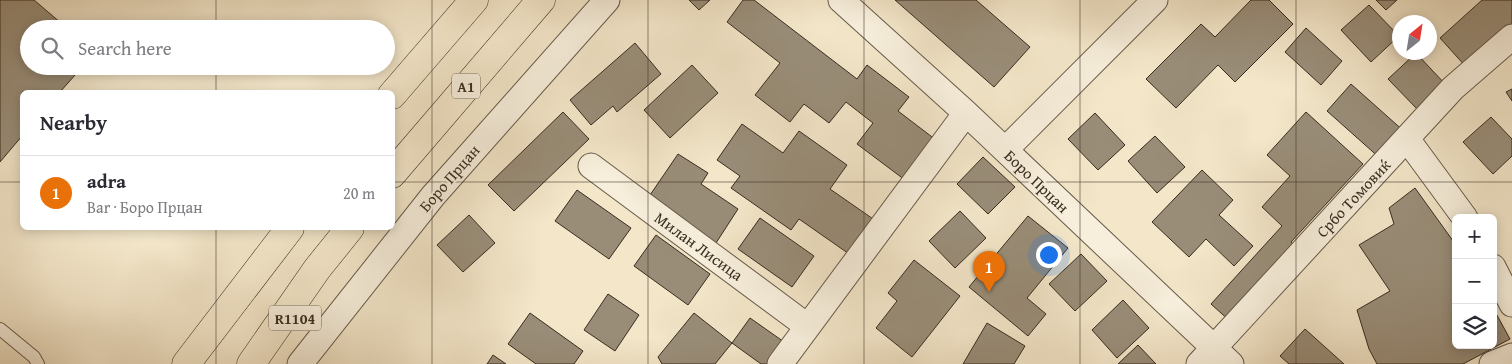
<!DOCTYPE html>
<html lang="en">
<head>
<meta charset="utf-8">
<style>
  :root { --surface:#fff; --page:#f7f7f7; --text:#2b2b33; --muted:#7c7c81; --line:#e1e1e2; --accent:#ea580c }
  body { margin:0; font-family:"Gentium Book Plus",serif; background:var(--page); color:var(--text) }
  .controls { position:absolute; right:15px; bottom:15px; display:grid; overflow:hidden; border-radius:8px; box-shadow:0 2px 12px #0003 }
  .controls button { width:45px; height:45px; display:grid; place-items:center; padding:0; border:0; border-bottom:1px solid var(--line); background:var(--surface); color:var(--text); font:25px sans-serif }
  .compass { position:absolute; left:1392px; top:15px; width:45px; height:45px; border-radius:50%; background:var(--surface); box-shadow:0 2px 12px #0003; rotate:30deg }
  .you { position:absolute; left:1048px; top:254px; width:18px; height:18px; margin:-12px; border:4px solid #fff; border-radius:50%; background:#1a73e8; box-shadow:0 0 0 8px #1a73e833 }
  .badge { display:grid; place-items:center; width:32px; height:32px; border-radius:50%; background:var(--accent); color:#fff; font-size:16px; font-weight:700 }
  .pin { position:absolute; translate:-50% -41px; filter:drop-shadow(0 1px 2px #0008) }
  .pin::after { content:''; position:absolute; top:26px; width:18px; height:15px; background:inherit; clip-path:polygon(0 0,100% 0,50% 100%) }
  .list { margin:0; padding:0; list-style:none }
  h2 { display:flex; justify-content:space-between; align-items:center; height:65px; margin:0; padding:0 20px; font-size:21px }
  h2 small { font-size:16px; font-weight:400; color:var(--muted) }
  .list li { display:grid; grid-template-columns:32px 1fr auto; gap:15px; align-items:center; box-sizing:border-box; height:75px; padding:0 20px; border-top:1px solid var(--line) }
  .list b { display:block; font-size:19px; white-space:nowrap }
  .list p { margin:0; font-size:16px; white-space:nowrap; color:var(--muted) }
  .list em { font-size:16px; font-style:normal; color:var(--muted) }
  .icon { flex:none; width:28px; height:28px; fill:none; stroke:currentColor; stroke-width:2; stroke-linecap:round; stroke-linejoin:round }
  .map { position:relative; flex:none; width:1512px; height:364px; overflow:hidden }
  .search { position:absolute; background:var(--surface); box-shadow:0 2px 12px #0003; left:20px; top:20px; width:375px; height:55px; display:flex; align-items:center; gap:12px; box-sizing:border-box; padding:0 18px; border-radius:28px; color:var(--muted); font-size:19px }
  .panel { position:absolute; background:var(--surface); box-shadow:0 2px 12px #0003; left:20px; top:90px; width:375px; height:140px; border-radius:8px }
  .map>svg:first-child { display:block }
  .building { fill:#998d78; stroke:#382c20 }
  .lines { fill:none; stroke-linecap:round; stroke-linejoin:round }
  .lane-casing { stroke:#675a4a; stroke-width:14 }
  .street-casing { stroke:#675a4a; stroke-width:27 }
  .highway-casing { stroke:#382c20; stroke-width:29 }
  .lane { stroke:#f7efdc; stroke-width:12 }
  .street { stroke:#f7efdc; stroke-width:25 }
  .highway { stroke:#f3e6c9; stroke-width:28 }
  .grid { fill:none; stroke:#382c20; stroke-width:1; stroke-opacity:0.55 }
  .labels { text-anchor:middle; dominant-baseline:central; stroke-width:4; stroke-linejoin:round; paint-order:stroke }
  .shield { fill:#f7efdc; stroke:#716658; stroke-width:1 }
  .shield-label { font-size:15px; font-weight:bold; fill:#382c20 }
  .street-label { font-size:16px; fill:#382c20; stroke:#f7efdc }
</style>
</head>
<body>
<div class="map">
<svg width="1512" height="364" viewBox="0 0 1512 364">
  <rect width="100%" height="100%" fill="#f3e6c9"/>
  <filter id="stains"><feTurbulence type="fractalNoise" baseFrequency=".004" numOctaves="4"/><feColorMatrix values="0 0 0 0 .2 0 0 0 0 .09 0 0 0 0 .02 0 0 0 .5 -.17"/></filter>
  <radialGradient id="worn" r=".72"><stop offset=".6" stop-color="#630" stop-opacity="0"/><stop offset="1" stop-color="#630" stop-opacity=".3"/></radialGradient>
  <!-- building -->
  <path class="building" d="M0,0H34L68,29H29V66H83L60,92H22V136L0,162Z
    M689,0H710L699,10Z
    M743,0H754L857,79L867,65L909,97L898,111L940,143L909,183L857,144L873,123L846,102L829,123L804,104L790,122L755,95L780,63L727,22Z
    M895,0H976L1030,47L994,87Z
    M1251,0H1269L1293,24L1235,82L1218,65L1176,108L1146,79L1201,24L1215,37Z
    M1376,0H1397L1386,10Z
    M1482,0H1512V26L1467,68L1440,38Z
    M1369,5L1399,36L1371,62L1341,30Z
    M1306,28L1342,61L1321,85L1285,52Z
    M635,43L661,74L617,112L613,106L591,125L570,100Z
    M1416,53L1446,85L1419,111L1388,79Z
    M692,65L718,93L670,138L644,110Z
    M1351,84L1406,133L1382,160L1327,111Z
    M1512,89V101L1506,92Z
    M563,112L589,139L514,211L488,185Z
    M1306,112L1363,164L1291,242L1299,249L1232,323L1211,304L1282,226L1262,207L1290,176L1267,155Z
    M1095,113L1125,145L1098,170L1068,139Z
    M1491,117L1512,139V156L1493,174L1463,142Z
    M742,124L783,153L799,131L847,165L830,189L876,221L852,256L799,219L791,230L731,188L740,176L717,160Z
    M1155,136L1185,167L1157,193L1128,161Z
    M678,154L708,173L701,184L738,209L716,243L648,198Z
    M983,157L1015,187L988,214L957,184Z
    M1202,170L1233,200L1219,215L1253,246L1234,266L1206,239L1189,257L1152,222Z
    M1415,188L1456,245V345H1493V308L1510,339L1463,364H1377L1369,349L1357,310L1390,291L1359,245L1394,224L1389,208Z
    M577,190L631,228L609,259L555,221Z
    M960,211L986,238L955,268L929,241Z
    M469,215L495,243L463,272L437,245Z
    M1028,216L1068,248L1027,298L1046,314L1028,336L969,287Z
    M760,218L814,256L792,287L738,249Z
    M656,235L710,274L688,305L634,266Z
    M1081,254L1107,281L1075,311L1049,284Z
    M914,260L960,296L912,357L876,328L897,301L888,293Z
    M608,294L639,315L615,351L584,330Z
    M1123,300L1149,328L1117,358L1092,330Z
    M530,313L583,351L574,364H536L508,344Z
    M694,313L732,343L715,364H662L658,357Z
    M750,318L787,344L773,364H761L732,343Z
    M987,323L1025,346L1014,364H963Z
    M1305,329L1344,364H1289L1280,356Z
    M1138,345L1156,364H1118Z
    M493,355L506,364H487Z"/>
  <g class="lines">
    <!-- lane casing -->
    <g class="lane-casing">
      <path id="lane" d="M0,329L34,357L38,364"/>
    </g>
    <!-- street casing -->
    <g class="street-casing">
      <path id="street" d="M841,0L966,113L1231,364
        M1407,139L1465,218
        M1005,150L1155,0
        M591,166L807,326
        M1493,267L1512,304
        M300,364L433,196L607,0
        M780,364L966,113
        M1199,364L1453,88L1512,37
        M1492,364L1512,356"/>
    </g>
    <!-- highway casing -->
    <g class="highway-casing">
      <path id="highway" d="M392,95L474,0
        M392,174L541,0
        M186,364L290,228
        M251,364L317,269L350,228"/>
    </g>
    <!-- lane -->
    <use href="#lane" class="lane"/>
    <!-- street -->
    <use href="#street" class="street"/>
    <!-- highway -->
    <use href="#highway" class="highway"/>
  </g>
  <!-- grid -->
  <path class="grid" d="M216,0V29M432,0V364M648,0V364M864,0V364M1080,0V364M1296,0V364M216,66V92M0,182H22M392,182H1512M216,228V364"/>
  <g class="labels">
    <!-- shield labels -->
    <g class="shield">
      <rect x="452" y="73.5" width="28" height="25" rx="4"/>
      <rect x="269" y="305.5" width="52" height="25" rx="4"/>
    </g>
    <g class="shield-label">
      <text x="466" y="86">A1</text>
      <text x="295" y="318">R1104</text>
    </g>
    <!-- street labels -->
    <g class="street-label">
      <text transform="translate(449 178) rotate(-49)">Боро Прцан</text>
      <text transform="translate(1037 181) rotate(44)">Боро Прцан</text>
      <text transform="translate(1353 198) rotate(-47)">Србо Томовиќ</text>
      <text transform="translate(699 246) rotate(36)">Милан Лисица</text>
    </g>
  </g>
  <rect width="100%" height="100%" filter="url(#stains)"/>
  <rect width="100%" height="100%" fill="url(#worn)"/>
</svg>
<div class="controls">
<button>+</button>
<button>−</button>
<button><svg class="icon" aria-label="layers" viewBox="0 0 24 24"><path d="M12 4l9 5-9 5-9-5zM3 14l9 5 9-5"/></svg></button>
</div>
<svg class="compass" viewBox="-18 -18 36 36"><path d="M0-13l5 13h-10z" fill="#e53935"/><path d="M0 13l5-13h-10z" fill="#7c7c81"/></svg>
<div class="you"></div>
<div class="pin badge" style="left:989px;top:292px;background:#e8710a">1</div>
<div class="search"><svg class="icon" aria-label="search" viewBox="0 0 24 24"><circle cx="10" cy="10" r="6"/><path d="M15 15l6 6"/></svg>Search here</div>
<section class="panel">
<h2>Nearby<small></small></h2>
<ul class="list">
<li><span class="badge" style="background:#e8710a">1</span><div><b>adra</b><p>Bar · Боро Прцан</p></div><em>20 m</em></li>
</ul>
</section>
</div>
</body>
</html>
